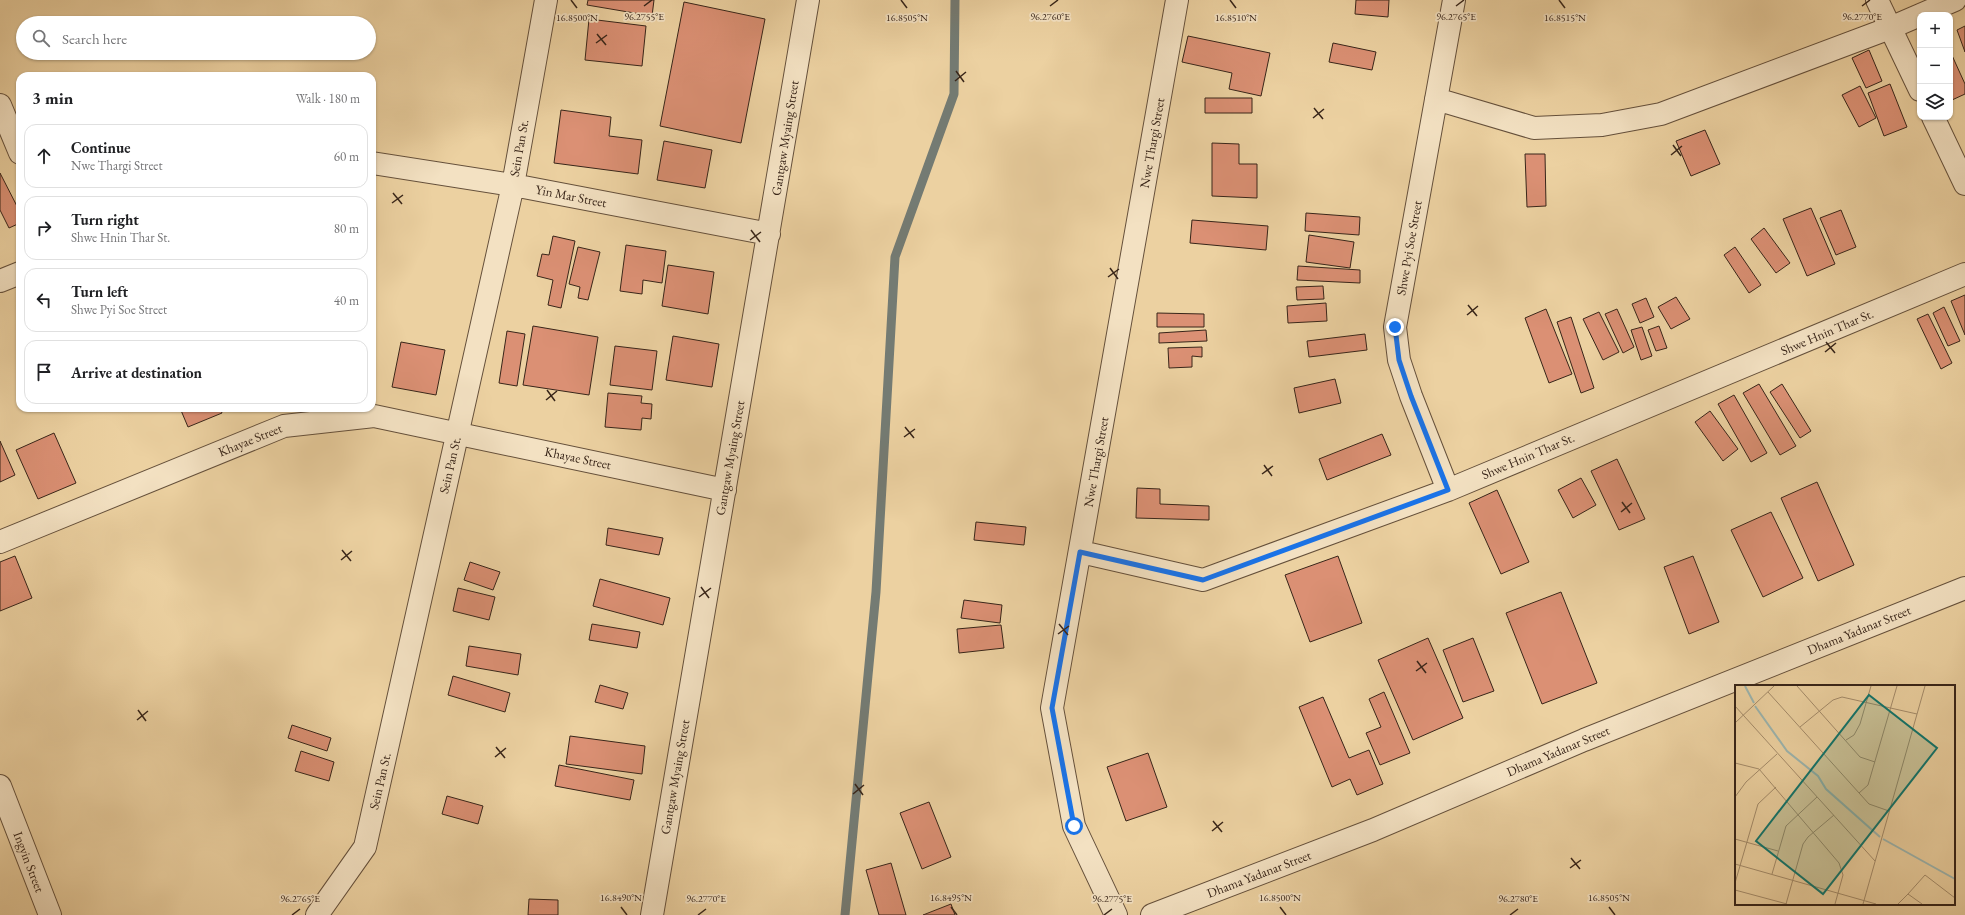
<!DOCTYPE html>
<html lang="en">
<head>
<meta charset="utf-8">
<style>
  :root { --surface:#fff; --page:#f6f6f6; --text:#202124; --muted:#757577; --line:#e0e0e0 }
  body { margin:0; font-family:"EB Garamond",serif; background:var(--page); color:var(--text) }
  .controls { position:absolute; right:12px; top:12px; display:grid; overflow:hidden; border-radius:8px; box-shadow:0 1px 3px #0004 }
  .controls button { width:36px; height:36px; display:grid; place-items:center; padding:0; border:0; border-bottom:1px solid var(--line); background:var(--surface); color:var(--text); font:20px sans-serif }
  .stop { position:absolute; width:12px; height:12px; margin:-9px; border:3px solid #1a73e8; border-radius:50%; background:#fff }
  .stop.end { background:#1a73e8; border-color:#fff; box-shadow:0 1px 4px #0008 }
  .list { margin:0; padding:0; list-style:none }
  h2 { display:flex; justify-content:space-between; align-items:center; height:52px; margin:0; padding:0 16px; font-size:17px }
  h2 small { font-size:13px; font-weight:400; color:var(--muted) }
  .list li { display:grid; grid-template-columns:26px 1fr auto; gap:12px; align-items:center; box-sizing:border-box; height:64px; margin:0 8px 8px; padding:0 8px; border:1px solid var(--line); border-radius:12px }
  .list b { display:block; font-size:15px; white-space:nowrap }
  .list p { margin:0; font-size:13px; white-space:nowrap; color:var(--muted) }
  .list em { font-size:13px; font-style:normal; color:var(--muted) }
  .icon { flex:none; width:22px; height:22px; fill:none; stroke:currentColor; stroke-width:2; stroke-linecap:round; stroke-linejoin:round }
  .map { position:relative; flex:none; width:1965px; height:915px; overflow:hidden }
  .search { position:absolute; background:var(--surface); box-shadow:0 1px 3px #0004; left:16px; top:16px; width:360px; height:44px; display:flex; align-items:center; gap:10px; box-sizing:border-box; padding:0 14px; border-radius:22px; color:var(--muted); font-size:15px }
  .panel { position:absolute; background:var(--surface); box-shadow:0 1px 3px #0004; left:16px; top:72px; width:360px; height:340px; border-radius:12px }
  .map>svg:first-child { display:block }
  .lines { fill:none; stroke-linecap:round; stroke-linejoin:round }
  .stream { stroke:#747b73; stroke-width:9 }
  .building { fill:#db9074; stroke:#382519 }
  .minor-casing { stroke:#65503b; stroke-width:24 }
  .minor { stroke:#f3e1c2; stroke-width:22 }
  .route { stroke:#1a73e8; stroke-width:5 }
  .ticks { fill:none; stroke:#382519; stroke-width:1.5 }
  .labels { text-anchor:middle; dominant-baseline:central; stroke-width:3.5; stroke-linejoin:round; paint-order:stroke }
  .street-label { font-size:13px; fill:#382519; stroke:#f3e1c2 }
  .inset-river { fill:none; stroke:#9cb5af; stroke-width:2 }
  .inset-road { fill:none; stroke:#a48c6b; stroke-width:1 }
  .view { fill:#0f766e; fill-opacity:0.15; stroke:#0f766e; stroke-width:2 }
  .inset-edge { fill:none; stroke:#382519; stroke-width:2 }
  .ticks-label { font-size:10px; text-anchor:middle; fill:#382519; stroke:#f3e1c2; stroke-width:3.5; stroke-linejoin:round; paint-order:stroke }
</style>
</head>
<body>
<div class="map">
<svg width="1965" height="915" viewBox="0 0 1965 915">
  <rect width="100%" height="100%" fill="#ecd1a1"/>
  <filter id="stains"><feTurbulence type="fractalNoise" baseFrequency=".005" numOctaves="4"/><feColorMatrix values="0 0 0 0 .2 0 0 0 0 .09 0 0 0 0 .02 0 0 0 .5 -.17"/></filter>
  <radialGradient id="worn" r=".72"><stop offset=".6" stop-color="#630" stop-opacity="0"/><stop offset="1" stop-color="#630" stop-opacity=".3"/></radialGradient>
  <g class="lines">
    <!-- stream -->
    <path class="stream" d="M845,915L876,592L895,257L954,94L955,0"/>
  </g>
  <!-- building -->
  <path class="building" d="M588,0H654L652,16L587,5Z
    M1356,0H1389L1388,17L1355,14Z
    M684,2L765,19L741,143L660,126Z
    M589,19L646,26L642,66L585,60Z
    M1965,26V52L1957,30Z
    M1188,36L1270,53L1261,96L1229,89L1232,73L1182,62Z
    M1333,43L1376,52L1372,70L1329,62Z
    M1869,50L1882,81L1866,88L1852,58Z
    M1950,51L1965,84V94L1952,100L1950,95Z
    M1890,84L1907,127L1884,136L1868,93Z
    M1860,86L1876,118L1859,127L1842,95Z
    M1205,98H1252V113H1205Z
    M561,110L611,117L609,136L642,140L638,174L554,163Z
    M1705,130L1720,164L1691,176L1676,141Z
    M664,141L712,150L705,188L657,180Z
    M1212,143L1239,144V164H1257V198L1212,196Z
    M1525,154H1545L1546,206L1527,207Z
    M0,173L20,212V223L9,228L0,210Z
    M1811,208L1835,264L1807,276L1783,219Z
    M1841,210L1856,247L1836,255L1820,218Z
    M1306,213L1360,217L1359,235L1305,231Z
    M1192,220L1268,226L1266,250L1190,243Z
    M1764,228L1790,263L1776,273L1751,239Z
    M1309,235L1354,242L1350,268L1306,262Z
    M553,236L575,241L561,308L548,305L553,280L537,276L542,254L549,255Z
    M626,245L666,251L662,283L643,280L642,294L620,291Z
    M578,247L600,252L588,300L578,298L580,287L569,284Z
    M1735,247L1761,285L1749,293L1724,255Z
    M668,265L714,272L708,314L662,306Z
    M1298,266L1360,270V283L1297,280Z
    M1323,286L1324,299L1297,300L1296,287Z
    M1965,295V335L1951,301Z
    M1676,297L1690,319L1671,329L1658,307Z
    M1646,298L1654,317L1640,323L1632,304Z
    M1326,303L1327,321L1288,323L1287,306Z
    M1944,307L1960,341L1948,346L1933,313Z
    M1546,309L1572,374L1549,383L1525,318Z
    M1617,309L1634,347L1623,353L1605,314Z
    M1599,312L1619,352L1603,360L1583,319Z
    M1157,313L1204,314V327H1157Z
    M1928,314L1952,363L1941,369L1917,319Z
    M1571,317L1594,388L1581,393L1557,322Z
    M533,326L598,337L589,395L523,385Z
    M1659,326L1667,348L1656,351L1648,330Z
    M1642,327L1652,356L1641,360L1631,330Z
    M1206,330L1207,341L1159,343V333Z
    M507,331L525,334L517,386L499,383Z
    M1365,334L1367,350L1309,357L1307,341Z
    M673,336L719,344L712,387L666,380Z
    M401,342L445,350L436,395L392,387Z
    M615,346L657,351L652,390L610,385Z
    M1202,347V357L1192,356V367L1169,368L1168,348Z
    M1335,379L1341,403L1299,413L1294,388Z
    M1759,384L1796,446L1780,455L1743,393Z
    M1782,384L1811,431L1800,438L1770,392Z
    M608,393L642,396L641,403L652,404L651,419L642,418L641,430L605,427Z
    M1734,395L1767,453L1751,462L1718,404Z
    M180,408H220L222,413L188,427Z
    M1710,411L1738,449L1723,461L1695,422Z
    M54,433L76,483L38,499L16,450Z
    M1382,434L1391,455L1327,480L1319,459Z
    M0,441L15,475L0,482Z
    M1617,459L1645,519L1619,530L1591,471Z
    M1581,478L1596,505L1573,518L1558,490Z
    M1817,482L1854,565L1818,581L1781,498Z
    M1137,488L1160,489V504L1209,506V520L1136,518Z
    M1497,490L1529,562L1501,574L1469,503Z
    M1771,512L1803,578L1763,597L1731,530Z
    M976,522L1026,527L1024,545L974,540Z
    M608,528L663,538L659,555L606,545Z
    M15,556L32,598L0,611V562Z
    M1338,556L1362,623L1310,642L1285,575Z
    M1693,556L1719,622L1689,634L1664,567Z
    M470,562L500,572L493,590L464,580Z
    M600,579L670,598L663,625L593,606Z
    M458,588L495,597L489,620L453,611Z
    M1561,592L1597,683L1542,704L1506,613Z
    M964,600L1002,605L1000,623L961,618Z
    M592,624L640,632L637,648L589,640Z
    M1001,625L1004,648L959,653L957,629Z
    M1428,638L1463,718L1413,740L1378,660Z
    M1473,638L1494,691L1463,702L1443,650Z
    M469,646L521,654L518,675L466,666Z
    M453,676L510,693L505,712L448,695Z
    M600,685L628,693L623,709L595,702Z
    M1384,692L1410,753L1380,765L1366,733L1381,727L1369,699Z
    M1323,697L1349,758L1369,750L1383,784L1357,795L1350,779L1332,787L1299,707Z
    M292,725L331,738L327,751L288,738Z
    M570,736L645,746L642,774L566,764Z
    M301,751L334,762L329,781L295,771Z
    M1148,753L1167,807L1126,821L1107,767Z
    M559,765L634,780L630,800L555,786Z
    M447,796L483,806L478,824L442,814Z
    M929,802L951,857L922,869L900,813Z
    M891,863L906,915H879L866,870Z
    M529,899L558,900V915H528Z
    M951,904L955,915H923Z"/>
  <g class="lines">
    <!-- minor casing -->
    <g class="minor-casing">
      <path id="minor" d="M1877,0L1920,90
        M1436,99L1534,128L1602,125L1661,114L1890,28L1955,0
        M0,105L20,153
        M1933,117L1965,184
        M372,163L513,185L769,234
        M0,281L20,273
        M1448,490L1411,396L1399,360L1395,327L1454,0
        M0,542L284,426L374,416L725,490
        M1081,552L1203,580L1448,490L1965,274
        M0,786L50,915
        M317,915L365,847L513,185L546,0
        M652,915L808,0
        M1116,915L1074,826L1052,708L1177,0
        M1152,915L1373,830L1584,740L1965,588"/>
    </g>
    <!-- minor -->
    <use href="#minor" class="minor"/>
  </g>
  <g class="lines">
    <!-- route -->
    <path class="route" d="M1074,826L1052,708L1080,552L1203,580L1448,490L1411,396L1399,360L1395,327"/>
  </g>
  <!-- ticks -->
  <path class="ticks" d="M571,0L577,8M901,0L907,8M1230,0L1236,8M1559,0L1565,8M644,6L652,0M1050,6L1058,0M1456,6L1464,0M1862,6L1870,0M597,34L606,45M596,43L607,35M956,71L964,82M955,81L966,72M1314,108L1323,119M1313,118L1324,109M1673,145L1681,156M1671,155L1682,146M393,193L402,204M392,203L403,195M751,230L760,242M750,240L761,232M1110,268L1118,279M1108,277L1119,269M1468,305L1477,316M1467,315L1478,306M1826,342L1835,353M1825,352L1836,343M547,390L555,401M546,400L557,391M905,427L914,438M904,437L915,429M1264,465L1272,476M1262,474L1273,466M1622,502L1630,513M1621,512L1632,503M342,550L351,561M341,560L352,551M701,587L709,598M699,597L711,588M1059,624L1068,635M1058,634L1069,626M1417,661L1426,673M1416,671L1427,663M138,710L146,721M137,720L148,711M496,747L505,758M495,757L506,748M855,784L863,795M853,794L864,785M1213,821L1222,832M1212,831L1223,822M1571,858L1580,869M1570,868L1581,860M621,907L627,915M951,907L957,915M1280,907L1286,915M1609,907L1615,915M292,915L300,909M698,915L706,909M1104,915L1112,909M1510,915L1518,909"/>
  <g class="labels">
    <!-- street labels -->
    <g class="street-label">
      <text transform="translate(785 138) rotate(-81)">Gantgaw Myaing Street</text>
      <text transform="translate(1152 143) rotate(-80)">Nwe Thargi Street</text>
      <text transform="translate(519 148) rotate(-80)">Sein Pan St.</text>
      <text transform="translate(571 196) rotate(11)">Yin Mar Street</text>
      <text transform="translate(1409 248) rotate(-80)">Shwe Pyi Soe Street</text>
      <text transform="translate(1827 332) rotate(-23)">Shwe Hnin Thar St.</text>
      <text transform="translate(250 440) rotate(-22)">Khayae Street</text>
      <text transform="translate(1528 456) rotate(-23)">Shwe Hnin Thar St.</text>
      <text transform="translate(578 458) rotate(12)">Khayae Street</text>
      <text transform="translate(730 458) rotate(-80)">Gantgaw Myaing Street</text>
      <text transform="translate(1096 462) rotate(-80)">Nwe Thargi Street</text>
      <text transform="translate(450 465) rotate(-77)">Sein Pan St.</text>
      <text transform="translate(1859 630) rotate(-22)">Dhama Yadanar Street</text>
      <text transform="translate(1558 751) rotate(-23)">Dhama Yadanar Street</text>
      <text transform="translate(675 777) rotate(-80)">Gantgaw Myaing Street</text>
      <text transform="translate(380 781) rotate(-77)">Sein Pan St.</text>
      <text transform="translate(29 862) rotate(69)">Ingyin Street</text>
      <text transform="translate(1259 874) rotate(-21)">Dhama Yadanar Street</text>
    </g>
  </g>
  <!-- overview -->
  <g transform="translate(1735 685)">
    <rect width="220" height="220" fill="#ecd1a1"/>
    <path class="inset-river" d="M10,1L19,18M20,21L52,66L83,91L91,104L145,152M148,154L220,194"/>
    <path class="inset-road" d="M62,1L125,72L140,77M33,7L134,119L154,126M0,21L140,176M0,38L39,1M65,42L98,15L107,12L182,29M111,55L119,50L125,39L136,1M0,78L24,84L104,178L108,190L100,219M124,108L133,100L162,1M0,112L11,97L42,69M0,154L43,166M0,179L141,219M37,189L51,141L82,112M0,198L23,119L41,102M0,205L52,219M173,209L190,190L220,213M51,219L68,159L73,152L99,130M128,219L190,1M163,219L173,209L187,219"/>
    <path class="view" d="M134,10L202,63L88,209L21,156Z"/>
    <rect width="220" height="220" class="inset-edge"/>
  </g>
  <g class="ticks-label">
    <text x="644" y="20">96.2755°E</text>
    <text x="1050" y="20">96.2760°E</text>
    <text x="1456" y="20">96.2765°E</text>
    <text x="1862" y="20">96.2770°E</text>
    <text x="1565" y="21">16.8515°N</text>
    <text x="577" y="21">16.8500°N</text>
    <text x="907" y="21">16.8505°N</text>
    <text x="1236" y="21">16.8510°N</text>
    <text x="621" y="901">16.8490°N</text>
    <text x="951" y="901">16.8495°N</text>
    <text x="1280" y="901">16.8500°N</text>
    <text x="1609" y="901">16.8505°N</text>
    <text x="300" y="902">96.2765°E</text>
    <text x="706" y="902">96.2770°E</text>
    <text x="1112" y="902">96.2775°E</text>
    <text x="1518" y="902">96.2780°E</text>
  </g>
  <rect width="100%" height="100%" filter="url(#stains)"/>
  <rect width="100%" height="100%" fill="url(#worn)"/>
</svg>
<div class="controls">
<button>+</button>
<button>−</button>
<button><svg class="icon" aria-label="layers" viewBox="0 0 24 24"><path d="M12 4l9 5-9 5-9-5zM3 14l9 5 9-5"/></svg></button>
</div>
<div class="stop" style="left:1074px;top:826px"></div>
<div class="stop end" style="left:1395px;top:327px"></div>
<div class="search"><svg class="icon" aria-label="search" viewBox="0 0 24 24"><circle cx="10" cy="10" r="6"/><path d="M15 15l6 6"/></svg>Search here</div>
<section class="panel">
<h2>3 min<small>Walk · 180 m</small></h2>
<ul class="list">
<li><svg class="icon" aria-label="ahead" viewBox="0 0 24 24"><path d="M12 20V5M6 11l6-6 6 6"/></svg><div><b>Continue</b><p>Nwe Thargi Street</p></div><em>60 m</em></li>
<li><svg class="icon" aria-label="right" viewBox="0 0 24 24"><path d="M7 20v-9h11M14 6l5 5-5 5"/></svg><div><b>Turn right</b><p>Shwe Hnin Thar St.</p></div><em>80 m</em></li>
<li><svg class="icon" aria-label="left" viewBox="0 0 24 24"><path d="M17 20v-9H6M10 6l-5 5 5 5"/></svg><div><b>Turn left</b><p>Shwe Pyi Soe Street</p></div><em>40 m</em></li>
<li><svg class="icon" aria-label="arrive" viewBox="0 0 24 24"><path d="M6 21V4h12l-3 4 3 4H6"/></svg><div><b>Arrive at destination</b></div></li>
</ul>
</section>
</div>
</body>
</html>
